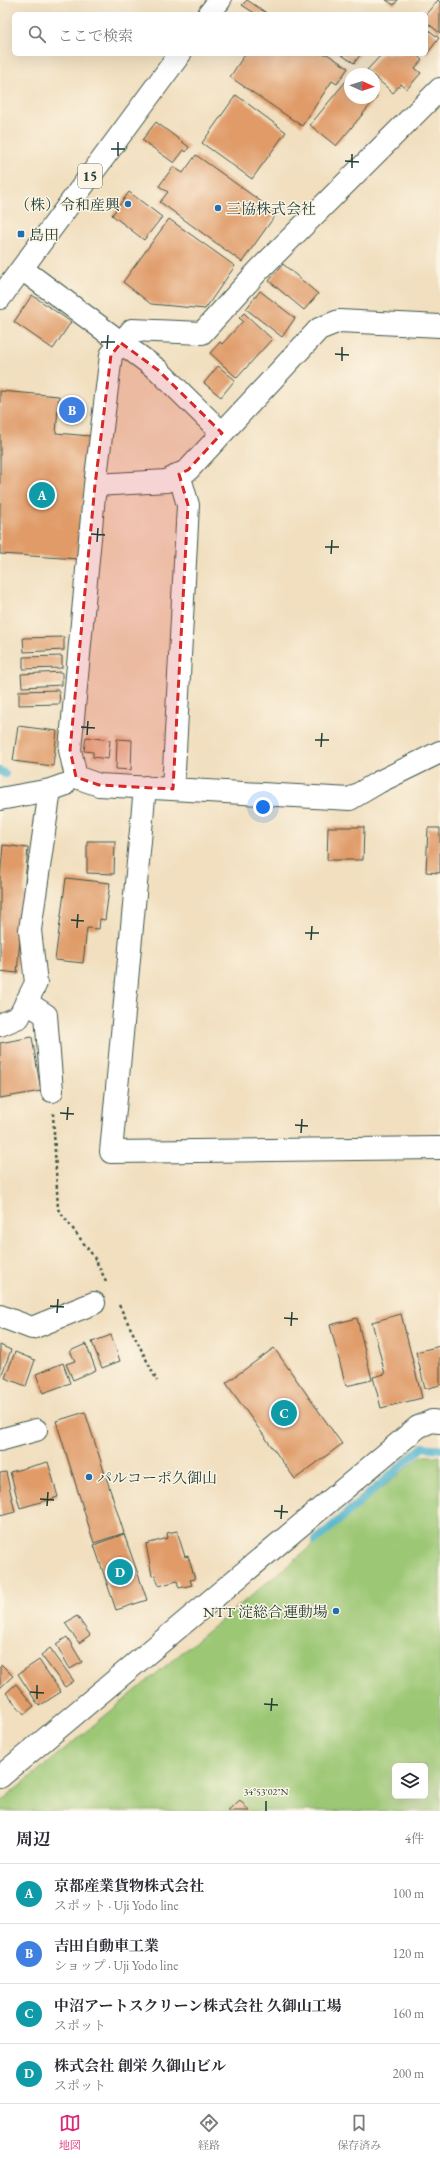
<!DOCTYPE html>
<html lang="ja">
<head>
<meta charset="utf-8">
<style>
  :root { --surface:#fff; --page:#f2f2f3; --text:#2b2b33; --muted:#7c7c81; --line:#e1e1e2; --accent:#db2777 }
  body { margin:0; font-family:"EB Garamond","Noto Serif JP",serif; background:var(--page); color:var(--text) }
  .controls { position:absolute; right:12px; bottom:12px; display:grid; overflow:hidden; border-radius:6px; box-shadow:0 4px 16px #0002 }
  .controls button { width:36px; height:36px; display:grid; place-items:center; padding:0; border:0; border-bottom:1px solid var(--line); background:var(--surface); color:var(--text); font:20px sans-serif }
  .compass { position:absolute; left:344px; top:68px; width:36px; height:36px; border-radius:50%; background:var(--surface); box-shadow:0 4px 16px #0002; rotate:93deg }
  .you { position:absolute; left:263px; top:807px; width:14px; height:14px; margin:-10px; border:3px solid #fff; border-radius:50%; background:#1a73e8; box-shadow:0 0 0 6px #1a73e833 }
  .badge { display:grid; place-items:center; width:26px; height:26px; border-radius:50%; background:var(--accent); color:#fff; font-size:13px; font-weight:700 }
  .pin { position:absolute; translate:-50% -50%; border:2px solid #fff; box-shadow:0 1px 4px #0006 }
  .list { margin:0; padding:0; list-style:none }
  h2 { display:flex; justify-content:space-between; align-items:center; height:52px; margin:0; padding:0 16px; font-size:17px }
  h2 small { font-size:13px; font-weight:400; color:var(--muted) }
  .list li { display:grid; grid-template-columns:26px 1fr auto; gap:12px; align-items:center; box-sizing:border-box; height:60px; padding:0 16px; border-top:1px solid var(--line) }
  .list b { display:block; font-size:15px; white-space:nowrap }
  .list p { margin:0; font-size:13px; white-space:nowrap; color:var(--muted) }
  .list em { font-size:13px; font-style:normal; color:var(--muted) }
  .icon { flex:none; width:22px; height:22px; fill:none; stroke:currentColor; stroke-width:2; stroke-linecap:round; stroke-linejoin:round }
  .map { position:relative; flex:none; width:440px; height:1811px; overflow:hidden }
  .search { position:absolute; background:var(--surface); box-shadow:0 4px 16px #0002; left:12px; right:12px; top:12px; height:44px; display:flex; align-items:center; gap:10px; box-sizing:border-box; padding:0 14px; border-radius:6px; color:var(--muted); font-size:15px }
  .sheet { height:292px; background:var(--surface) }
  nav { display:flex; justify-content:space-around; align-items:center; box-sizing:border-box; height:56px; border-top:1px solid var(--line); background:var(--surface); font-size:11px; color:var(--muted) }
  nav a { display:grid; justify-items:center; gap:2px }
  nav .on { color:var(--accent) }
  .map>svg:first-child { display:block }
  .green { fill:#9cc774; stroke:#5e8254; fill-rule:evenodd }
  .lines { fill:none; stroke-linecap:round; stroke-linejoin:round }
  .stream { stroke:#4fb4ce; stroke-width:8 }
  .building { fill:#e09b69 }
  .minor-casing { stroke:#3e5549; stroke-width:24 }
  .major-casing { stroke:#3e5549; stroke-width:24 }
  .path { stroke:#3e5549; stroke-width:2.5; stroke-dasharray:3 3; stroke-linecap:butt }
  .minor { stroke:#fff; stroke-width:22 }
  .major { stroke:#fff; stroke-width:22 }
  .marked { fill:#d62828; fill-opacity:0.2; stroke:#d62828; stroke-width:3; stroke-dasharray:8 5; stroke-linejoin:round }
  .ticks { fill:none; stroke:#1f3d34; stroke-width:1.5 }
  .poi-dot { fill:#1f6fb2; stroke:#fcf5e5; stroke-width:1.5 }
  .labels { text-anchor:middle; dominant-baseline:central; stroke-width:3; stroke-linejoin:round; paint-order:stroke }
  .shield { fill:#fcf5e5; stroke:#617469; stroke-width:1 }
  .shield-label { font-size:14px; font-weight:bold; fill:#1f3d34 }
  .poi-label { font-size:15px; fill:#1f3d34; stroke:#fcf5e5; text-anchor:start }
  .ticks-label { font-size:10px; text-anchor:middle; fill:#1f3d34; stroke:#fcf5e5; stroke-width:3; stroke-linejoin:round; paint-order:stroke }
</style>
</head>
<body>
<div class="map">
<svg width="440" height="1811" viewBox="0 0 440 1811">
  <rect width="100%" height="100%" fill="#fcf5e5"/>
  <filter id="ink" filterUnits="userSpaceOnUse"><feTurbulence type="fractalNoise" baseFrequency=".025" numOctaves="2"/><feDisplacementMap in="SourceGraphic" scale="8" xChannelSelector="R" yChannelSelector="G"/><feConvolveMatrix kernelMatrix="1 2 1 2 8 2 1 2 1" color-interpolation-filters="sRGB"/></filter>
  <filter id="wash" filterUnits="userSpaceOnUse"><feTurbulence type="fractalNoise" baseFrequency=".012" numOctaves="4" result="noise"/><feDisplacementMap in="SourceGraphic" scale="16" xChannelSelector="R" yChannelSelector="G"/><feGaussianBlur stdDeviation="0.9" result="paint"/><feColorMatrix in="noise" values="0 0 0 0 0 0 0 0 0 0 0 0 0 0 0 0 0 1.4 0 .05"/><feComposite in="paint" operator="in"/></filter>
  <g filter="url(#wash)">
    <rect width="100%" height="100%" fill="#f1dfbf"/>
    <!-- green -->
    <path class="green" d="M421,1456H440V1811H0V1802ZM395,1766H425V1796H395Z"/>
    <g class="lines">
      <!-- stream -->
      <path class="stream" d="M0,771L5,774
        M315,1541L423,1447L440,1449"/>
    </g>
    <g id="blocks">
      <!-- building -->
      <path class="building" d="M247,0L268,14H256L242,5Z
        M386,0H398L394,5Z
        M438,0L440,2V33L426,22V14Z
        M426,28L439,38L427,54L426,53Z
        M245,54H327L348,68L337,84L332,81L302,126L230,77Z
        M340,54H361L354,63Z
        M382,54H415L422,60L415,68L421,73L407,89L401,84L393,93L367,70Z
        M350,76V98H374V94L377,97L336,146L310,125Z
        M236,95L286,132L252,179L202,143Z
        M156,122L189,147L186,152L184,150L174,163L142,140Z
        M196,155L277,213L242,262L160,202L168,192L159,186L173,167L183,173Z
        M129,192L162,217L144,240L112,215Z
        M169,219L235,266L205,309L151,304L123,282Z
        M283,264L318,294L304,310L269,281Z
        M260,291L295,318L282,337L246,309Z
        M32,295L71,322L53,349L14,322Z
        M244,313L272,339L237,378L210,353L220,342L222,344L243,321L239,318Z
        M218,366L235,380L221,397L204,383Z
        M0,391L59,396L56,433L90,436L78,559L0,554Z
        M64,637V650L24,652L23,638Z
        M62,656V668L23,669V657Z
        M62,672V685L22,687L21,674Z
        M59,690L60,704L19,705V691Z
        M18,726L57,731L53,766L13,761Z
        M86,737L110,740L108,759L93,757V752L84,751Z
        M117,739L132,740L131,770L116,769Z
        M328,827H364L363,860H327Z
        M428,828H440V873L426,872Z
        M87,841H115L114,874L87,873Z
        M3,845L28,848L17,973L0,971V879Z
        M66,878L110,883L105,920L100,919L99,929L87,928L83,963L55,960Z
        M32,1037L41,1091L0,1098V1043Z
        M401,1314L422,1398L381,1408L373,1377L385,1374L372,1322Z
        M357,1318L372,1380L346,1386L330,1325Z
        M111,1335L120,1361L102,1368L92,1342Z
        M86,1344L96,1370L73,1380L66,1364L75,1361L70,1351Z
        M0,1345L11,1350L0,1379Z
        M440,1346V1385L425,1389L416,1352Z
        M274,1348L342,1444L295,1479L226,1383Z
        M15,1352L35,1360L26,1386L5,1378Z
        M63,1363L70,1383L43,1393L36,1374Z
        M85,1412L124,1533L94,1543L56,1421Z
        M48,1462L58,1497L20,1508L10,1472Z
        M6,1472L15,1512L0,1516V1473Z
        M177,1531L185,1557L188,1556L195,1579L190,1580L192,1585L179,1588L177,1581L159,1586L155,1575L152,1576L146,1544L168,1538L167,1533Z
        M124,1534L147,1600L116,1610L94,1545Z
        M77,1616L90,1635L79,1643L65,1623Z
        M67,1637L82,1662L70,1669L56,1644Z
        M50,1648L74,1681L65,1687L41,1655Z
        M39,1660L61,1692L39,1706L18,1674Z
        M2,1665L13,1676L0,1688V1667Z
        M16,1684L34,1706L24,1714L6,1693Z
        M240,1800L249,1811H227Z"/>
    </g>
  </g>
  <g filter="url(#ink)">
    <use href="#blocks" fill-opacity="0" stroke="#3e5549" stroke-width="1"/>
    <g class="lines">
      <!-- minor casing -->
      <g class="minor-casing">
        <path id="minor" d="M22,269L158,370L222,433
          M95,485L167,481L188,470L319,329L339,321L440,326
          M76,777L70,750L95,485L111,355L132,330L202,333L258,271L440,89
          M76,777L99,785L350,799L379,782L440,752
          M145,787L111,1152L440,1148
          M173,789L188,505L179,474
          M0,799L50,790L64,785
          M26,1002L46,1015L52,1091
          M0,1025L19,1017L36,983L30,930L50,790
          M0,1316L32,1328L94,1303
          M0,1440L36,1430
          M0,1777L418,1427L432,1421L440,1422"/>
      </g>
      <!-- major casing -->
      <g class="major-casing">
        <path id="major" d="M209,14L220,0
          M0,298L180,54"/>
      </g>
      <!-- path -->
      <path class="path" d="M53,1113L58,1209L94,1257L107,1283
        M119,1305L157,1381"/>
      <!-- minor -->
      <use href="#minor" class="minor"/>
      <!-- major -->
      <use href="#major" class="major"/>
    </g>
  </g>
  <!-- marked area -->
  <path class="marked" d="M121,343L158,370L222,433L188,470L179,474L188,505L173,789L99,785L76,777L70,750L95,485L111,355Z"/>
  <!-- ticks -->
  <path class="ticks" d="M111,149H125M118,156V142M345,161L359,162M352,168V154M101,342H115M107,349L108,335M335,354L349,355M342,361V347M91,534L105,535M97,542L98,528M325,547H339M331,554L332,540M81,727L95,728M87,735L88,721M315,740H329M321,747L322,733M71,920L84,921M77,928L78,914M305,933H319M311,940L312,926M60,1113L74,1114M67,1120L68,1107M295,1125L308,1126M301,1133L302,1119M50,1306L64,1307M57,1313L58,1299M284,1318L298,1319M291,1326L292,1312M40,1499L54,1500M47,1506L48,1492M274,1511L288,1512M281,1519L282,1505M30,1692L44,1693M37,1699V1685M264,1704L278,1705M271,1711L272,1698M266,1811V1801"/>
  <!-- markers -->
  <g class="poi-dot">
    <circle cx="128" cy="204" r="4"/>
    <circle cx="218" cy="208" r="4"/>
    <rect x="17" y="230" width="8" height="8" rx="2"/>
    <circle cx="89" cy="1477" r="4"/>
    <circle cx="336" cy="1611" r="4"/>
  </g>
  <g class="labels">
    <!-- shield labels -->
    <rect class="shield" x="78" y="164" width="24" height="24" rx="3"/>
    <g class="shield-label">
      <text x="90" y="176">15</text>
    </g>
    <!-- poi labels -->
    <g class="poi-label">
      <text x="120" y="204" text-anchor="end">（株）令和産興</text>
      <text x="226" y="208">三協株式会社</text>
      <text x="29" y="234">島田</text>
      <text x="97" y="1477">パルコーポ久御山</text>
      <text x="328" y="1611" text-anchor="end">NTT 淀総合運動場</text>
    </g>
  </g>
  <g class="ticks-label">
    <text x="266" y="1795">34°53'02"N</text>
  </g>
</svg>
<div class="controls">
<button><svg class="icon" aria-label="layers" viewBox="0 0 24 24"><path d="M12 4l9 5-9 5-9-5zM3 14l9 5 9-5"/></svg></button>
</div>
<svg class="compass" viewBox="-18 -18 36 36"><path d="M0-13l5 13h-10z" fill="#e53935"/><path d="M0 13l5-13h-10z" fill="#7c7c81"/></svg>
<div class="you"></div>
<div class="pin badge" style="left:42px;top:495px;background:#0f9aa8">A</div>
<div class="pin badge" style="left:72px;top:410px;background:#3f7fe0">B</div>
<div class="pin badge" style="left:284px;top:1413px;background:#0f9aa8">C</div>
<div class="pin badge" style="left:120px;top:1572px;background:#0f9aa8">D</div>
<div class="search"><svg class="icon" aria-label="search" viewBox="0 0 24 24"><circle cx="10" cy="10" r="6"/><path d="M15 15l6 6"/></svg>ここで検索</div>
</div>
<section class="sheet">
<h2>周辺<small>4件</small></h2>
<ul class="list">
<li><span class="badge" style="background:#0f9aa8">A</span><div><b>京都産業貨物株式会社</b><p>スポット · Uji Yodo line</p></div><em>100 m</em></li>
<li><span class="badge" style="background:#3f7fe0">B</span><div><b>吉田自動車工業</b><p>ショップ · Uji Yodo line</p></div><em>120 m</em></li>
<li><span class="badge" style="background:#0f9aa8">C</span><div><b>中沼アートスクリーン株式会社 久御山工場</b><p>スポット</p></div><em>160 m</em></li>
<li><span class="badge" style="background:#0f9aa8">D</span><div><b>株式会社 創栄 久御山ビル</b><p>スポット</p></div><em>200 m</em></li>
</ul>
</section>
<nav>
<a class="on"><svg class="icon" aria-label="map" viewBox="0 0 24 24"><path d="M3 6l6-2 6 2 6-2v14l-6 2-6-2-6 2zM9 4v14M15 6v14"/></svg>地図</a>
<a><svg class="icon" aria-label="directions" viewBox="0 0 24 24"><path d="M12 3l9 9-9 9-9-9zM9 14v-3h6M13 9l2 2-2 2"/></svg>経路</a>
<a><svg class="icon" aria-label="saved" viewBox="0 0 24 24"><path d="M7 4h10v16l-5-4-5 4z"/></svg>保存済み</a>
</nav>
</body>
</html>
